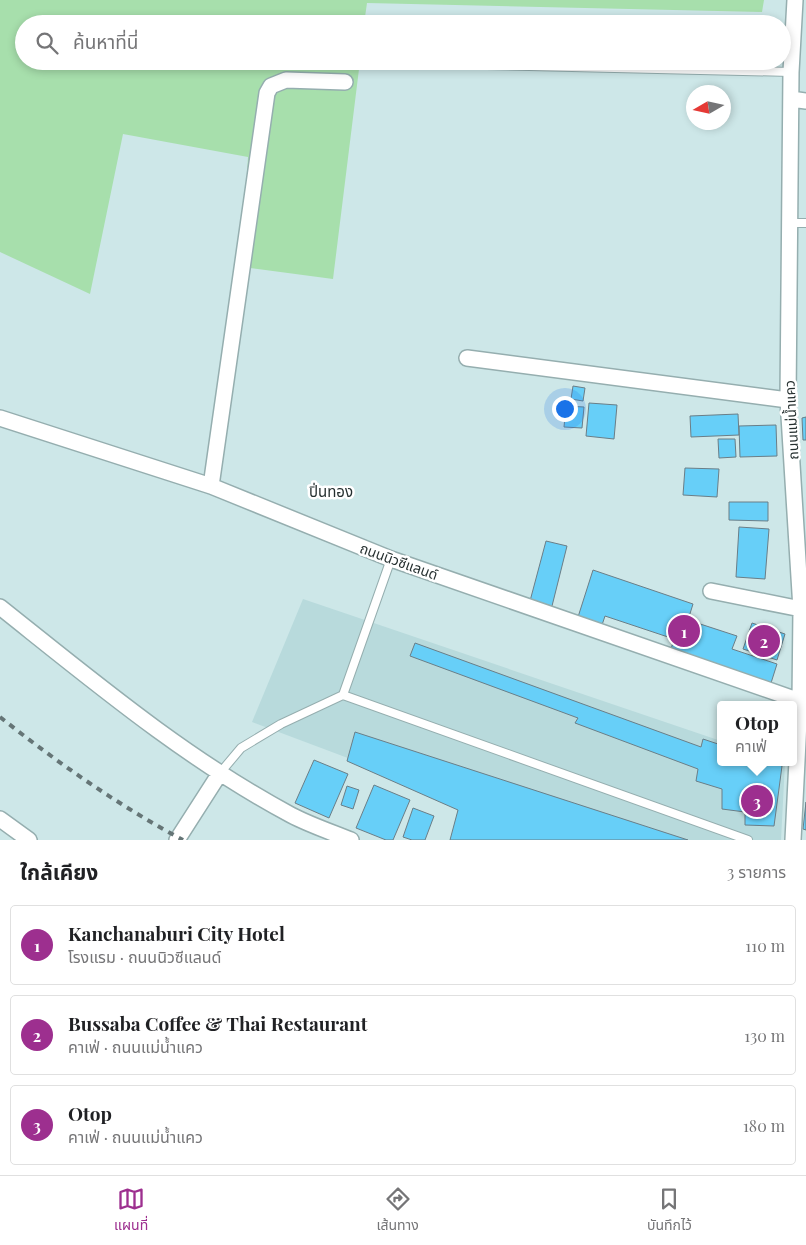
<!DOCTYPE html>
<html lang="th">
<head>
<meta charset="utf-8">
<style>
  :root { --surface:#fff; --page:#f2f2f2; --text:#202124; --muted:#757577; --line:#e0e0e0; --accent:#9d2f8f }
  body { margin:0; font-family:"Playfair Display","Noto Sans Thai",serif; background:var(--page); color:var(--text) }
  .compass { position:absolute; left:686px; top:85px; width:45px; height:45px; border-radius:50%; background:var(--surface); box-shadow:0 2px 8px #0003; rotate:261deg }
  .you { position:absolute; left:564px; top:408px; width:18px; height:18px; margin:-12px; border:4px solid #fff; border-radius:50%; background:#1a73e8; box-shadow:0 0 0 8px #1a73e833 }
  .badge { display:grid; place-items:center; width:32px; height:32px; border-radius:50%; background:var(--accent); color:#fff; font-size:16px; font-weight:700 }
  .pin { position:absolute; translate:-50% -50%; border:2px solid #fff; box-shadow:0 1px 5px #0006 }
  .popup { position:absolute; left:717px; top:701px; width:80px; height:65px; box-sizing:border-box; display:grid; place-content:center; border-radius:5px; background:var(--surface); filter:drop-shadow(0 1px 4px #0005); font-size:16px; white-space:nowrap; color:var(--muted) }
  .popup b { font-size:19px; color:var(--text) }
  .popup::after { content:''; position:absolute; left:50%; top:100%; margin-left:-10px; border:10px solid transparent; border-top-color:var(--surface) }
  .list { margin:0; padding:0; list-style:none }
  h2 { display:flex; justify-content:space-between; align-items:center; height:65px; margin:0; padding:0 20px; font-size:21px }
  h2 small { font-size:16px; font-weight:400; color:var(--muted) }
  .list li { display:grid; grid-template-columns:32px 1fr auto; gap:15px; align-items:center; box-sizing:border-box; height:80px; margin:0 10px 10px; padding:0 10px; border:1px solid var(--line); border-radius:5px }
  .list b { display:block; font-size:19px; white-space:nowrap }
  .list p { margin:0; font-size:16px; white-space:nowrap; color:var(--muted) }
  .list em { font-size:16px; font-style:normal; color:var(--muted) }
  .icon { flex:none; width:28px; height:28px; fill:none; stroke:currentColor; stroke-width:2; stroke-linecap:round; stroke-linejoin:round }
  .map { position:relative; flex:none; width:806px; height:840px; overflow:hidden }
  .search { position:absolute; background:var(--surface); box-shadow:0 2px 8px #0003; left:15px; right:15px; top:15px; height:55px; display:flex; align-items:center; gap:12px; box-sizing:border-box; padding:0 18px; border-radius:28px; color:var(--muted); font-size:19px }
  .sheet { height:335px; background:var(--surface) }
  nav { display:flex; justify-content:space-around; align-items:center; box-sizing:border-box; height:70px; border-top:1px solid var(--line); background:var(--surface); font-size:14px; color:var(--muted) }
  nav a { display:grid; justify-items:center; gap:2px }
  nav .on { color:var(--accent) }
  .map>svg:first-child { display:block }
  .built { fill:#b8dadc }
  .green { fill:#a7dfac }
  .building { fill:#67cff8; stroke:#6a7e87 }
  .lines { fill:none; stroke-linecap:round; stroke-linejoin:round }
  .lane-casing { stroke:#95aeaf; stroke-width:10 }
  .street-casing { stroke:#95aeaf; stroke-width:18 }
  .lane { stroke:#fff; stroke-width:8 }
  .street { stroke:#fff; stroke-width:15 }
  .rail { stroke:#657576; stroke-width:4; stroke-dasharray:6 6; stroke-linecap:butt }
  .labels { text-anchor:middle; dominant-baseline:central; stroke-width:5; stroke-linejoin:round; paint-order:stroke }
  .street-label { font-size:14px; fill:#252f2f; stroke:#fff }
  .neighbourhood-label { font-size:15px; fill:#252f2f; stroke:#fff }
</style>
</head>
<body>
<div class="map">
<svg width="806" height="840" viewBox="0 0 806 840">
  <rect width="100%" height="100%" fill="#cde7e8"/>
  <!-- built -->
  <path class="built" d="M303,599L721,741V762L785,763L781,840H566L252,722Z"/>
  <!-- green -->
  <path class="green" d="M0,0H764L762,12L367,3L364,24H24V61H360L333,279L242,267L248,157L123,134L90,294L0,252Z"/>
  <!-- building -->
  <path class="building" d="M573,386L585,388L583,401L571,399Z
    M589,403L617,405L614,439L586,436Z
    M566,406L584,407L582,428L564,427Z
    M738,414L739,435L691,437L690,416Z
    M806,417V440H803L802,418Z
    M776,425L777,456L740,457L739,426Z
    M718,439H735L736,457L719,458Z
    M685,468L719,469L717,497L683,495Z
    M729,502H768V521L729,520Z
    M739,527L769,529L765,579L736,577Z
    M546,541L567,546L552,606L530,601Z
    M593,570L693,604L688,620L737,636L732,649L777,664L771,683L671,649L674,639L605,616L602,625L578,617Z
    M752,623L785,634L777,660L743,649Z
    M415,643L701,747L703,739L721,745V762H770L782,766L774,826L745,825V812L722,809V789L696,781L698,769L575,723L578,718L410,656Z
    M355,732L688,840H450L458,810L347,761Z
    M314,760L348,774L329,818L295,803Z
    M374,785L410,800L393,840H386L356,828Z
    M347,786L359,790L353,809L341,805Z
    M806,802V830L803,829Z
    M413,808L434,816L425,840H412L403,837Z"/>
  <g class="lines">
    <!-- lane casing -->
    <g class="lane-casing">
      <path id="lane" d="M441,64L791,72
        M789,223H806
        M343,695L391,559
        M220,773L241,748L281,724L343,695L748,840"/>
    </g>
    <!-- street casing -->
    <g class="street-casing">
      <path id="street" d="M791,99L806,101
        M467,358L788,400
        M0,418L211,486L391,559L800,701
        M211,486L267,93L271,86L286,80L345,82
        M711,591L801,609
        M0,607C93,681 186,759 291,815C310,825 331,832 351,840
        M0,819L29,840
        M177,840L220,773
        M793,840L800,701L801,609L788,400L791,72L795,0"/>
    </g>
    <!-- lane -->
    <use href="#lane" class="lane"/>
    <!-- street -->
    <use href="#street" class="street"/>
    <!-- rail -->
    <path class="rail" d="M0,717C58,763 118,805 183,840"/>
  </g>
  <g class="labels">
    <!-- street labels -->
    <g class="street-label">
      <text transform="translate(791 420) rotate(-93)">ถนนแม่น้ำแคว</text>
      <text transform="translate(399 561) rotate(20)">ถนนนิวซีแลนด์</text>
    </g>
    <!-- neighbourhood labels -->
    <g class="neighbourhood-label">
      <text x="331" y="491">ปิ่นทอง</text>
    </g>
  </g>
</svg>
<svg class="compass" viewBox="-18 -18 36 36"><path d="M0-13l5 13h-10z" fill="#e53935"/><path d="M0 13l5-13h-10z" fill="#757577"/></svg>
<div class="you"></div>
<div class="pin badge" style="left:684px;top:631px">1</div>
<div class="pin badge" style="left:764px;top:641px">2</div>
<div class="pin badge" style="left:757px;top:801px">3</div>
<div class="popup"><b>Otop</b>คาเฟ่</div>
<div class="search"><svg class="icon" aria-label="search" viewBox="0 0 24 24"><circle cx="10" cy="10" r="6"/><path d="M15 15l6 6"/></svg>ค้นหาที่นี่</div>
</div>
<section class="sheet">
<h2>ใกล้เคียง<small>3 รายการ</small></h2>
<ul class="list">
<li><span class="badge">1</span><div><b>Kanchanaburi City Hotel</b><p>โรงแรม · ถนนนิวซีแลนด์</p></div><em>110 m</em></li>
<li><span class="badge">2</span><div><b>Bussaba Coffee &amp; Thai Restaurant</b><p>คาเฟ่ · ถนนแม่น้ำแคว</p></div><em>130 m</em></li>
<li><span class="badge">3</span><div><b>Otop</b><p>คาเฟ่ · ถนนแม่น้ำแคว</p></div><em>180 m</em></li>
</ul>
</section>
<nav>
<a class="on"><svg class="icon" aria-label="map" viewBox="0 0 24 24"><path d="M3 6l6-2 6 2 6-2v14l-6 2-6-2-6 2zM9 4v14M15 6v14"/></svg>แผนที่</a>
<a><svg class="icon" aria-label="directions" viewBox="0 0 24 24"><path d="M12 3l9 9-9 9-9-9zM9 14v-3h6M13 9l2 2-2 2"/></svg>เส้นทาง</a>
<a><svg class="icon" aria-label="saved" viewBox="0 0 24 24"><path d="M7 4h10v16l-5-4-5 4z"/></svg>บันทึกไว้</a>
</nav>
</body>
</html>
